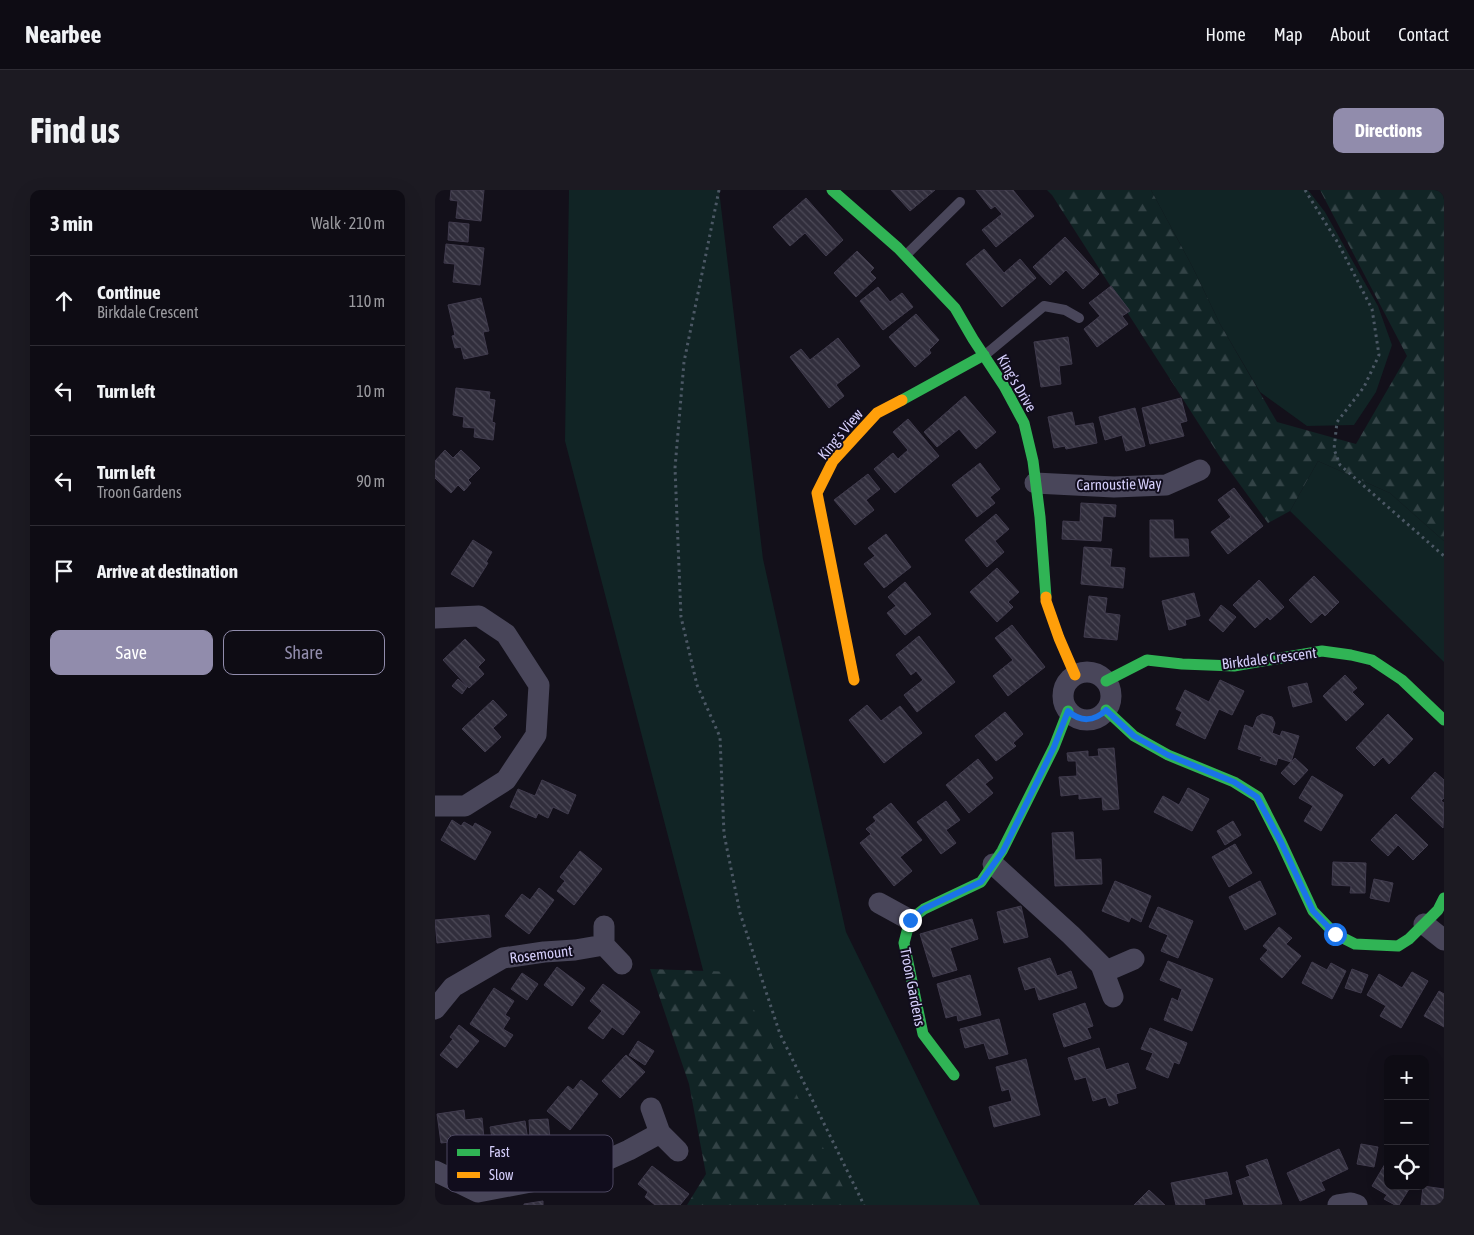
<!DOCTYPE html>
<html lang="en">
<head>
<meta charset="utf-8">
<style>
  :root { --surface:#0e0c14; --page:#1c1a22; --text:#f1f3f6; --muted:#9b9ba0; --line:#2e2c34; --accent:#918cac }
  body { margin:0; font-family:"Asap Condensed",sans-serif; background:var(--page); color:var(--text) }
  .controls { position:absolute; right:15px; bottom:15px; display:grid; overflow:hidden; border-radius:10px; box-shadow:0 5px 20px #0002 }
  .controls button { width:45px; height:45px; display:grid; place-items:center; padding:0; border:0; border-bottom:1px solid var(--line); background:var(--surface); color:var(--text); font:25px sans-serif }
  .stop { position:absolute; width:15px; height:15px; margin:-11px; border:4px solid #1a73e8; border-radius:50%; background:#fff }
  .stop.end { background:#1a73e8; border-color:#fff; box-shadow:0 1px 5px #0008 }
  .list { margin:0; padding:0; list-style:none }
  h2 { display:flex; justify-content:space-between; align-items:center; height:65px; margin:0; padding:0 20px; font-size:21px }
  h2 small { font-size:16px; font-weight:400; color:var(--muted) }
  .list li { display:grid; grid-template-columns:32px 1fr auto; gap:15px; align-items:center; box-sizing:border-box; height:90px; padding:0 20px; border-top:1px solid var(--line) }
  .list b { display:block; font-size:19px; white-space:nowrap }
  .list p { margin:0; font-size:16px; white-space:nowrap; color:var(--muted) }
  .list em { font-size:16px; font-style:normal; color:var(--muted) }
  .actions { display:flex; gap:10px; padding:15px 20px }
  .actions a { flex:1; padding:11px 0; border:1px solid var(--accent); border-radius:10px; text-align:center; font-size:18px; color:var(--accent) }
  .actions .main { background:var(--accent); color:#fff }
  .icon { flex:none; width:28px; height:28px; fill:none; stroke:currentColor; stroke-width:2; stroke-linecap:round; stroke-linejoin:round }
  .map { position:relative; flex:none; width:1009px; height:1015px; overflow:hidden; border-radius:10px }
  header { display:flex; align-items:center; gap:30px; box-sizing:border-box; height:70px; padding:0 25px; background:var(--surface); border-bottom:1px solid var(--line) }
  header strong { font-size:24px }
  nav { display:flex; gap:28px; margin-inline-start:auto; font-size:18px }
  .intro { display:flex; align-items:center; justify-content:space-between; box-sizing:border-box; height:120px; padding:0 30px }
  h1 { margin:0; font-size:35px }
  .button { padding:12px 22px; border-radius:10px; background:var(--accent); color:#fff; font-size:18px; font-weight:700 }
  main { display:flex; gap:30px; padding:0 30px }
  aside { flex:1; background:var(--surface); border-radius:10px; box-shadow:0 5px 20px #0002 }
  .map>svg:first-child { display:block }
  .grass { fill:#112425 }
  .forest { fill:url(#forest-firs) }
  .building { fill:url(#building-back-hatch); stroke:#403b4d }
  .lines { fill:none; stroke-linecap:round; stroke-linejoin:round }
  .path { stroke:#4c5865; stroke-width:3; stroke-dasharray:2.5 4; stroke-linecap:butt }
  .lane { stroke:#49465a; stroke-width:10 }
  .street { stroke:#49465a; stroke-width:21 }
  .fast { stroke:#30b455; stroke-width:11 }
  .slow { stroke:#ff9f0a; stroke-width:11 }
  .route { stroke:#1a73e8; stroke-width:6 }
  .labels { text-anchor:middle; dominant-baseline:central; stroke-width:4; stroke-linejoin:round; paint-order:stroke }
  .street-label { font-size:15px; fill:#d5cefb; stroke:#110d1d }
  .key { fill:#110d1d; stroke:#4c4760; stroke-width:1 }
  .key-label { font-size:14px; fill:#d5cefb }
</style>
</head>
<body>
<header>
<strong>Nearbee</strong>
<nav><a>Home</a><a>Map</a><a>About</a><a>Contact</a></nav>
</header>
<div class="intro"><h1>Find us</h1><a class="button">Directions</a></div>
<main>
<aside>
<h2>3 min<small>Walk · 210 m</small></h2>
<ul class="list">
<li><svg class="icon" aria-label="ahead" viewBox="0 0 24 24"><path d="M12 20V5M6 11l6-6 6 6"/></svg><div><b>Continue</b><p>Birkdale Crescent</p></div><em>110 m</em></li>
<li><svg class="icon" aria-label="left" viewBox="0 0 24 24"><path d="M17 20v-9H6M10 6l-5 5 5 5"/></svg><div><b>Turn left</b></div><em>10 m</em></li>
<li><svg class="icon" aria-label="left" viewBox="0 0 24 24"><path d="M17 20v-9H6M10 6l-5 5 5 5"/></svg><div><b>Turn left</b><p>Troon Gardens</p></div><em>90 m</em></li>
<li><svg class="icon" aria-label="arrive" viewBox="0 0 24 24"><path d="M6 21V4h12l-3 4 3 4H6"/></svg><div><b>Arrive at destination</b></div></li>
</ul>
<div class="actions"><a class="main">Save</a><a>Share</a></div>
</aside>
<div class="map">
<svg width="1009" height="1015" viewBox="0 0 1009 1015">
  <defs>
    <pattern id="forest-firs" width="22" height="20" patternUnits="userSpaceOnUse" patternTransform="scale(1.25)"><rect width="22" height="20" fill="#112425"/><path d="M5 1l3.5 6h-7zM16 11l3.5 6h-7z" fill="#334346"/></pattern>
    <pattern id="building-back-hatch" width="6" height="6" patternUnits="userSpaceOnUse" patternTransform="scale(1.25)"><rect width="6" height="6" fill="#312e3c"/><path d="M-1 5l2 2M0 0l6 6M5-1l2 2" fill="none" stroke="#4e4b59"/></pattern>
  </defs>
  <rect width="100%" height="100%" fill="#13101a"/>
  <!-- grass -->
  <path class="grass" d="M134,0H284L328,369L411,742L545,1015H389L299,899L130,251Z
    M716,0H873L890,22L943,116L957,155L941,202L919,235L872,236L825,202L785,134L757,76Z
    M883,271L955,303L1009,351V472L855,321Z"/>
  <!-- forest -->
  <path class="forest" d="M612,0H716L757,76L785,134L842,232L921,254L972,166L885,0H1009V351L955,303L883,271L855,321L833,333L787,270L617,5Z
    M215,779L300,782L417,1015H252L271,984L254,894Z"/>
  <!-- building -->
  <path class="building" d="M16,0H49L46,31L21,28L23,11L15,10Z
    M456,0H500L475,21Z
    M541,0H578L599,26L561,57L547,40L567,24L560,16L556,19Z
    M371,8L408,50L391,66L370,43L355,56L338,37Z
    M14,32L34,34L33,52L13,50Z
    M630,47L664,84L648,99L631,80L615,95L598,77Z
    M11,54L49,58L45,95L18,92L20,74L9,73Z
    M549,59L569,83L585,69L601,88L567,117L531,74Z
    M422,61L439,78L435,82L441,88L421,107L399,83Z
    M676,96L695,121L687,126L693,134L662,157L649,139L665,126L654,113Z
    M443,97L455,112L467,103L478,117L448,140L425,111Z
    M46,108L54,141L48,142L53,164L29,169L26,157L20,158L17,146L20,145L13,115Z
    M481,124L504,150L494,160L496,163L480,177L454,147Z
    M633,147L637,174L624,176L626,194L606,197L599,152Z
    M403,148L425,176L401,195L409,206L394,218L355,167L366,159L375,170Z
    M21,198L55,202L54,209L60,210L57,232L60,233L58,250L39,247L40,238L28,237L29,227L18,225Z
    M530,206L561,242L541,259L524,239L502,257L489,242Z
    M746,208L752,231L745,233L749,246L715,254L707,218Z
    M700,218L710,256L691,261L687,245L670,250L664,227Z
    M637,222L640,236L658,233L662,253L631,259L630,256L619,258L613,227Z
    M473,229L504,266L460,303L439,279L458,263L463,269L473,260L458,242Z
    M10,260L18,268L26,260L45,278L33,290L36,293L29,301L23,295L16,303L0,288V271Z
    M545,273L565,299L555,307L560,313L542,327L517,295Z
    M433,284L445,299L431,310L439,320L420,335L399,310Z
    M799,298L828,336L793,364L776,342L796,327L783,310Z
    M646,313L681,315L680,327L668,326L666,351L627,349L628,331L645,332Z
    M561,324L574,339L560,351L569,362L552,377L530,350Z
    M715,330H738L739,349H753L754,366L715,367Z
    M451,344L476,377L449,398L429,374L440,366L433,358Z
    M38,350L57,362L51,372L53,373L38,397L16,384Z
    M649,357L677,359L675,377L690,378L688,398L646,394Z
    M562,378L584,402L573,412L578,417L562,432L535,402Z
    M879,386L904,412L890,426L887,423L876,433L854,410Z
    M824,390L849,417L835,430L832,427L820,438L798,415Z
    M470,392L496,424L470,445L452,423L461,416L453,407Z
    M759,403L765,426L750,430L751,435L734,440L727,411Z
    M654,406L672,408L670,423L685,425L682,450L649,447Z
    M786,415L801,427L788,442L774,430Z
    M577,435L610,477L573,506L558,486L578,470L560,448Z
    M484,446L520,492L482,522L469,505L488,490L481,481L476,485L461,465Z
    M30,449L50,470L43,477L49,484L34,498L8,470Z
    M910,485L922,498L917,502L929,514L911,531L888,506Z
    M23,489L32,497L27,504L17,496Z
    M785,490L809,501L797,525L784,519L770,549L741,535L747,522L741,519L750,500L774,512Z
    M872,493L877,512L858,517L853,497Z
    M58,510L72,525L58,538L66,547L50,562L27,539Z
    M432,515L446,531L465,516L487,543L449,573L414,530Z
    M570,522L588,544L578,553L581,556L561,571L540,546Z
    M827,524L837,527L840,533L837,543L845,546L847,541L864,546L856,572L843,568L841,575L825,570L827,567L803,559L810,535L818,538L822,527Z
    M953,524L978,549L954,574L948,567L939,576L921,558Z
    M679,558L684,619L668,620L667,607L644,609V604L626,606L624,587L642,586L641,571H633L632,563L653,561V567L664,566L663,559Z
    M860,568L873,580L859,595L846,583Z
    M543,569L558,588L550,594L558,603L534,623L511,595Z
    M1000,582L1009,590V608L1006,611L1009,613L1008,638L976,608Z
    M877,586L908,605L886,641L869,631L878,616L864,608Z
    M107,590L141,605L133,624L118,617L113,628L103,623L101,628L75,617L83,599L100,606Z
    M753,598L774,609L757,641L719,622L728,606L744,615Z
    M511,611L525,630L511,640L521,653L506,664L482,632Z
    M456,613L487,650L465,667L477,681L459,696L425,653L436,644L431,639L441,631L438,627Z
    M961,624L993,655L978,670L963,655L953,666L936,650Z
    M17,630L26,636L29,632L38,637L40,633L56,642L40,670L6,650Z
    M798,631L806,645L790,655L782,641Z
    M638,642L640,670L666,669L667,694L620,696L617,643Z
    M800,654L817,683L794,697L777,667Z
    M145,661L167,679L139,715L122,701L130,691L125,687Z
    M898,672L931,673L930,703H915L916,696L897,695Z
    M939,689L958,693L954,712L935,708Z
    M680,691L716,706L706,732L696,727L694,732L667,721Z
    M825,691L841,724L810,740L794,707Z
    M104,698L119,710L94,744L70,726L87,704L95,710Z
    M586,716L593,747L569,753L562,722Z
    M723,717L758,731L743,768L726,761L733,745L714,737Z
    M54,725L56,747L2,753L0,730Z
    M537,729L543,749L515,758L522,780L498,787L485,744Z
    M844,737L857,748L851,754L866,766L847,788L825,769L833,760L828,756Z
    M615,768L622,786L636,781L642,798L604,810L600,797L590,800L583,778Z
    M733,771L778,789L757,841L729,830L737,808L743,811L747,799L725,790Z
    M877,772L892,780L896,773L911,781L897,809L867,793Z
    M122,777L150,798L137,816L109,795Z
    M917,779L933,785L926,803L910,798Z
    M977,782L993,791L966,838L945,826L951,816L932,805L944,784L967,798Z
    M87,783L103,794L92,810L76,799Z
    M535,785L546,825L523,831L522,825L511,828L502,794Z
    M168,794L205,822L188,845L177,837L168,849L153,838L167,821L155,811Z
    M59,798L79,811L70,825L75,828L68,839L78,845L70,857L35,834Z
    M1004,801L1009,804V837L989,826Z
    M650,813L658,836L652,838L656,848L629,857L618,824Z
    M564,829L573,864L554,869L549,853L530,858L525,839Z
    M24,835L44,851L22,878L5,865L18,849L15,847Z
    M715,838L752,853L744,874L739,872L733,888L711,879L718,863L706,859Z
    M203,851L219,861L210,875L194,865Z
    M664,858L671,880L693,873L701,898L681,904L683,913L674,916L671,907L658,911L651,887L640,890L633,868Z
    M191,865L210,882L185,908L167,891Z
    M591,869L605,925L559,937L554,917L577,911L574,899L567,901L561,877Z
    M146,890L163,904L135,940L112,921L133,896L138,900Z
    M29,920L30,930L47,928L49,948L6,953L2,924Z
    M113,929L115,948L95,950L94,930Z
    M90,931L94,957L77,960V956L59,959L55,937Z
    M926,954L943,957L939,977L922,974Z
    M904,959L913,979L886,992L890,1000L865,1011L852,983Z
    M832,969L847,1014L809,1015L801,991L815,986L811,976Z
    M950,974L953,976V996H976L964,1015H960L949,1009L952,1005L937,996Z
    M217,976L254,1004L245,1015H220L210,1007L213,1002L203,994Z
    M792,982L797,1004L769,1009L770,1015H741L736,993Z
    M988,996L1009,999V1015H986Z
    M714,1000L730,1015H699Z
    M108,1011V1015H89V1014Z"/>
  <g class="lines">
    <!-- path -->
    <path class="path" d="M284,0L249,172L240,278L246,427L262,495L285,547L289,644L305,723L345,844L429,1015
      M870,0L903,53L937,119L944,165L929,197L902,232L899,259L905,275L1009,366"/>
    <!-- lane -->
    <path class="lane" d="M471,65L525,12
      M550,165L609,116L630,120L644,128"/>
    <!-- street -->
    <path class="street" d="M600,293L679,297L731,295L765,280
      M0,428L44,426L71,444L104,495L101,545L71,590L30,616H0
      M628 506a24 24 0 1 1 48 0a24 24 0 1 1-48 0Z
      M558,674L636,745L666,775L678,807
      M444,713L475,730
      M989,734L1009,750
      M169,736V755L187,774
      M669,782L699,769
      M0,819L18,797L68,768L109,762L140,760L169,755
      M216,918L225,943L243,961
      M0,981L43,1002L143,983L194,960L225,943
      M903,1015L916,1013L922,1015"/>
    <!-- fast -->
    <path class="fast" d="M397,0L463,58L520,118L538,149L569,196L589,233L598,271L605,327L611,407
      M467,210L549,165
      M671,491L712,470L747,474L799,476L887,461L916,465L937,470L967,490L1009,530
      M671,520L699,546L733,565L799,592L823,607L846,652L878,721L900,744L920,754L963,756L974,749L1003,720L1009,708
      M519,885L488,844L469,753L475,730L489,719L546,692L567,661L619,557L633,521"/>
    <!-- slow -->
    <path class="slow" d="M611,407V411L624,448L640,485
      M419,490L382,303L398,271L442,223L467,210"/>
  </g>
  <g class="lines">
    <!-- route -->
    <path class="route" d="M475,730L488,719L546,692L568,661L619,557L633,521C645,532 659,532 671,520L699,546L733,565L799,592L822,607L846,652L878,721L900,744"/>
  </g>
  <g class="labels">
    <!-- street labels -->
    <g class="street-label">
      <text transform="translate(582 193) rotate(60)">King's Drive</text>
      <text transform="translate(405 244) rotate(-50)">King's View</text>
      <text transform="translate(684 294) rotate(-1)">Carnoustie Way</text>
      <text transform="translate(834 468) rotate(-7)">Birkdale Crescent</text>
      <text transform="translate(106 764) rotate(-7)">Rosemount</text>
      <text transform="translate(478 797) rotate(79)">Troon Gardens</text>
    </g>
  </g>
  <!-- legend -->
  <rect x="12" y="945" width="166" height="57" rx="8" class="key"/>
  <rect x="22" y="959" width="23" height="7" fill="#30b455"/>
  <rect x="22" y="982" width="23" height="6" fill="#ff9f0a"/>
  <g class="key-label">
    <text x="54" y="967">Fast</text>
    <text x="54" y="990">Slow</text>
  </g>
</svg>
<div class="controls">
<button>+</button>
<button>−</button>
<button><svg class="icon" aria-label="locate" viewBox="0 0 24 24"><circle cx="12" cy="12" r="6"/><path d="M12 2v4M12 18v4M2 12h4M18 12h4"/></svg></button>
</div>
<div class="stop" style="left:900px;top:744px"></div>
<div class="stop end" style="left:475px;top:730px"></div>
</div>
</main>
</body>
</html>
